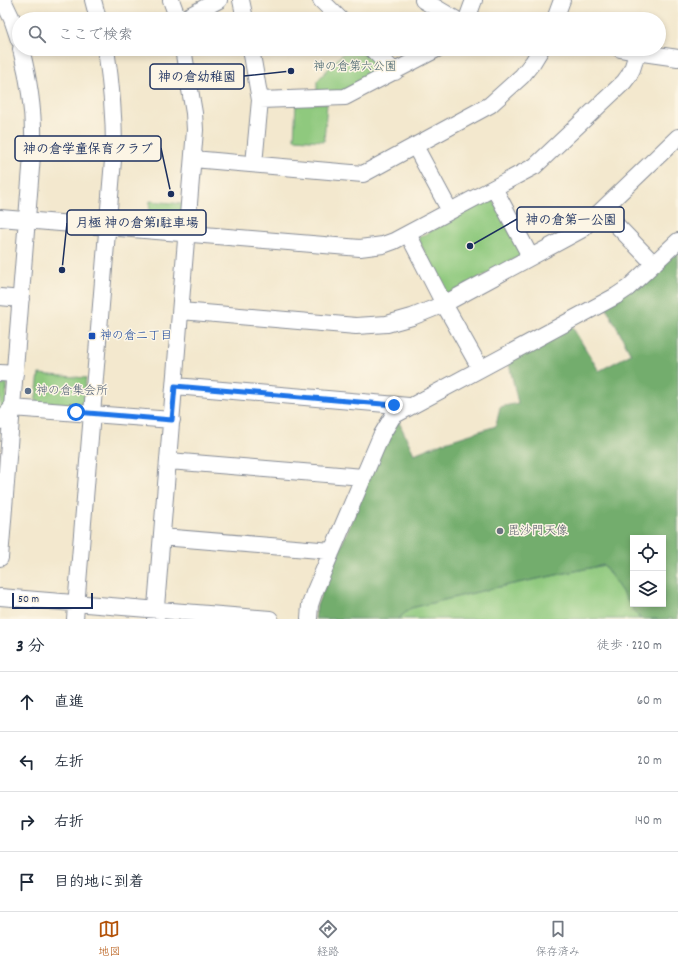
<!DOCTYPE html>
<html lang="ja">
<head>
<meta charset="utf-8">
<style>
  :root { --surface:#fff; --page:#f2f2f3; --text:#1f2937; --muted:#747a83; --line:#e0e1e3; --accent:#b45309 }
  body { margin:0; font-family:Dekko,"Klee One",sans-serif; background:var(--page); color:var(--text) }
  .controls { position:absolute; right:12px; bottom:12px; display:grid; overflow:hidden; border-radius:0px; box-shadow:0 2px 6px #0003 }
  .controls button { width:36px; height:36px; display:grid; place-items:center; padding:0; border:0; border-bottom:1px solid var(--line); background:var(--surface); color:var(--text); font:20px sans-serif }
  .scale { position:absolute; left:12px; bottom:10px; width:81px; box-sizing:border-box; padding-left:4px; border:2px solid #1b2f5e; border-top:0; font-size:11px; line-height:14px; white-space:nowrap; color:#1b2f5e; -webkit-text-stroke:3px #fcf5e5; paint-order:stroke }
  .stop { position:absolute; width:12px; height:12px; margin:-9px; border:3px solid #1a73e8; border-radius:50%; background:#fff }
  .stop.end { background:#1a73e8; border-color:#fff; box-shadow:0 1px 4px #0008 }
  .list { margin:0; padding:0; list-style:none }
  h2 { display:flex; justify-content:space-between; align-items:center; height:52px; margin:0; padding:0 16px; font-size:17px }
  h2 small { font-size:13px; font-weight:400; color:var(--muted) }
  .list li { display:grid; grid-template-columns:26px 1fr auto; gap:12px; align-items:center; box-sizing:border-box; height:60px; padding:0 16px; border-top:1px solid var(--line) }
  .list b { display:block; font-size:15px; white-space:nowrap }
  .list em { font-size:13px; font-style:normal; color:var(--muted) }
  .icon { flex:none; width:22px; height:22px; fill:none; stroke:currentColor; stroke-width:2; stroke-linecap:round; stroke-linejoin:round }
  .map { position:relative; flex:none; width:678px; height:619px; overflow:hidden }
  .search { position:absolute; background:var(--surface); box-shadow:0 2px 6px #0003; left:12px; right:12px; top:12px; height:44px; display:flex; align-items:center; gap:10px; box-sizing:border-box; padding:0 14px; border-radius:22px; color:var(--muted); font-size:15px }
  .sheet { height:292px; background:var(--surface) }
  nav { display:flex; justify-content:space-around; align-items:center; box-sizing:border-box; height:56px; border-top:1px solid var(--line); background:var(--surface); font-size:11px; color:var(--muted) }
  nav a { display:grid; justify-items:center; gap:2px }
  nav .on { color:var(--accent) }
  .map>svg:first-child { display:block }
  .green { fill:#8fc97e; stroke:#557c6e }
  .forest { fill:#73ad6d; stroke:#476e66; fill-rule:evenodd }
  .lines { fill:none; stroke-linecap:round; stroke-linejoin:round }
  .minor-casing { stroke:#878c96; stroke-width:18 }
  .minor { stroke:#fff; stroke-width:16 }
  .route { stroke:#1a73e8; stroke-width:5 }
  .transit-dot { fill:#1a4fb4; stroke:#fcf5e5; stroke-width:1.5 }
  .service-dot { fill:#5c6f8a; stroke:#fcf5e5; stroke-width:1.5 }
  .worship-dot { fill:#6b7280; stroke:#fcf5e5; stroke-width:1.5 }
  .labels { text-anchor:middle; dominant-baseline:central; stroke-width:3; stroke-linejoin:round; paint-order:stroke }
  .park-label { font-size:12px; fill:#3e5d68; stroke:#fcf5e5 }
  .transit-label { font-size:12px; fill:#164399; stroke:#fcf5e5; text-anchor:start }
  .service-label { font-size:12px; fill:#4e5e75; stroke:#fcf5e5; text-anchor:start }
  .worship-label { font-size:12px; fill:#5b616d; stroke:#fcf5e5; text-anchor:start }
  .leader { fill:none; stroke:#1b2f5e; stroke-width:1.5 }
  .callout-dot { fill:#1b2f5e; stroke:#fcf5e5; stroke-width:1.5 }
  .callout { fill:#fcf5e5; stroke:#1b2f5e; stroke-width:1.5 }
  .callout-label { font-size:13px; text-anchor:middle; font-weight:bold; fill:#1b2f5e }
</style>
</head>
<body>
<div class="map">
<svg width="678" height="619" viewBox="0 0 678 619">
  <rect width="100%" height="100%" fill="#fcf5e5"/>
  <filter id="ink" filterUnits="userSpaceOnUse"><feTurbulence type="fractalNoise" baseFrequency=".025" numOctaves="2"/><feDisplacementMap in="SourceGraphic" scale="8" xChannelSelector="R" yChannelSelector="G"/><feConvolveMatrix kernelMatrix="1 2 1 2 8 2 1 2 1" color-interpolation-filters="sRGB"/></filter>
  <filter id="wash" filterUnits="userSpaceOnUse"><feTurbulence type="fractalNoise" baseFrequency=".012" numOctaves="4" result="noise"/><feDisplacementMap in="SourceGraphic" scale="16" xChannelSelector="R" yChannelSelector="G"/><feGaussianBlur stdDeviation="0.9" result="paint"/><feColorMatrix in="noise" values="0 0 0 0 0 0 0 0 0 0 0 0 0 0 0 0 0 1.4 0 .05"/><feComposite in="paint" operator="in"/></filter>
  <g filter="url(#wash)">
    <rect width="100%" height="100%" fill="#f3e8ce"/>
    <!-- green -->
    <path class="green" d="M347,49H365L381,64L380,74L345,92L317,93V81Z
      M327,103L324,141L294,139L296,104Z
      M492,198L522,255L449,294L444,293L418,238Z
      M150,201L184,204L182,225L148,226Z
      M39,374L86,378L84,405L80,408L35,405Z
      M0,378L6,379L7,406L0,414Z
      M604,565L640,619H398L411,608L494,588Z"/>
    <!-- forest -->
    <path class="forest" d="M678,248V619H640L604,565L494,588L411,608L398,619H315L317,605L387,434L398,420L414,454L439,444L496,426L500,407L518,403L508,359L571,325L599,371L631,354L606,307ZM633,538H663V604H633Z"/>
  </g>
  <g filter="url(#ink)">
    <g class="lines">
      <!-- minor casing -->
      <g class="minor-casing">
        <path id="minor" d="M3,0L12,19L19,40
          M93,0L98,19
          M171,0L178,19
          M241,0L245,19
          M321,0L340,19
          M423,0L455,19
          M183,19L219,0
          M467,19L474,0
          M555,19L562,0
          M251,49L260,100L254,164
          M372,49L395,72
          M620,49L636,52
          M260,100L345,97L437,49
          M415,146L450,211
          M193,159L363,174L490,105L522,76L533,62L541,49
          M494,188L530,256
          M602,210L654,264
          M0,218L360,248L383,245L394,241L535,166L624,82C632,73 635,64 636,52L678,58
          M408,234L444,304L480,368
          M0,297L21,299
          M181,311L356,326L387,324L412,317L444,304L581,230L678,137
          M0,373L15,374
          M175,386L409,406
          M0,421L12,408L172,420
          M169,461L363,477
          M162,537L332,551
          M0,558L33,143C34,111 29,80 21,49
          M0,597L270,619
          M75,619L114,148C114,114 111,82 106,49
          M155,619L195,130L194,113L183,49
          M309,619L310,605L314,593L381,436L393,416L616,296L628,288L678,241"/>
      </g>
      <!-- minor -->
      <use href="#minor" class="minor"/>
    </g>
  </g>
  <g class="lines" filter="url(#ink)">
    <!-- route -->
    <path class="route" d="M76,412L172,420L175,386L394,405"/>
  </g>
  <!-- markers -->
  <rect class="transit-dot" x="88" y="332" width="8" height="8" rx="2"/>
  <circle class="service-dot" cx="28" cy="391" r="4"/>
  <circle class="worship-dot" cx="500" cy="531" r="4"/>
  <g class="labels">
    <!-- park labels -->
    <g class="park-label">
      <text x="355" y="67">神の倉第六公園</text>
    </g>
    <!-- transit labels -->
    <g class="transit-label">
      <text x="100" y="336">神の倉二丁目</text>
    </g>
    <!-- service labels -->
    <g class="service-label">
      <text x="36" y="391">神の倉集会所</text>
    </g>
    <!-- worship labels -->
    <g class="worship-label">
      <text x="508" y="531">毘沙門天像</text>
    </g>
  </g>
  <!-- callouts -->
  <path class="leader" d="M291 71L244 76M171 194L161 148M470 246L517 219M62 270L67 223"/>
  <g class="callout-dot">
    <circle cx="291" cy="71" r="4"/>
    <circle cx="171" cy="194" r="4"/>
    <circle cx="470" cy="246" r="4"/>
    <circle cx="62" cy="270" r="4"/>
  </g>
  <g class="callout">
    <rect x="150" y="64" width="94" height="25" rx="4"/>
    <rect x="15" y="136" width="146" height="25" rx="4"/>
    <rect x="517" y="207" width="107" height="25" rx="4"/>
    <rect x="67" y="210" width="139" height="25" rx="4"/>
  </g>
  <g class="callout-label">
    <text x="197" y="81">神の倉幼稚園</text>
    <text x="88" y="153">神の倉学童保育クラブ</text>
    <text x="571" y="224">神の倉第一公園</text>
    <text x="137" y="227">月極 神の倉第1駐車場</text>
  </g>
</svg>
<div class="controls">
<button><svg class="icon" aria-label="locate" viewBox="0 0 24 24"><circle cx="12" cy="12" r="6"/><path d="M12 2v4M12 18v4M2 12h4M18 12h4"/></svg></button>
<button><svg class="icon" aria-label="layers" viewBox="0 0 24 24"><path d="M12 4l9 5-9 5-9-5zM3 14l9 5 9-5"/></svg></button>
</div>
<div class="scale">50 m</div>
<div class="stop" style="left:76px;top:412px"></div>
<div class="stop end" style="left:394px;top:405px"></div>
<div class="search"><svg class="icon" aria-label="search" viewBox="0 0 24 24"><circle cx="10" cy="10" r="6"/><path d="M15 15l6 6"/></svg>ここで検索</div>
</div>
<section class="sheet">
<h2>3 分<small>徒歩 · 220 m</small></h2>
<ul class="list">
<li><svg class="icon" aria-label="ahead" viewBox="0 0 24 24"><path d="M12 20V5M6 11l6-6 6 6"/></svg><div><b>直進</b></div><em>60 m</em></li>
<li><svg class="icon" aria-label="left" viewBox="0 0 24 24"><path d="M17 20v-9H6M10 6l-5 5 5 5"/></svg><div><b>左折</b></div><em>20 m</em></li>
<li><svg class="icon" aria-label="right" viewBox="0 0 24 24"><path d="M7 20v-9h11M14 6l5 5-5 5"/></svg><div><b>右折</b></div><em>140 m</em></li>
<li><svg class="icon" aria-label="arrive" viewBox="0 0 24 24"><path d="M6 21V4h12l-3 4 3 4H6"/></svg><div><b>目的地に到着</b></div></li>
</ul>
</section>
<nav>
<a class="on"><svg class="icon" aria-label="map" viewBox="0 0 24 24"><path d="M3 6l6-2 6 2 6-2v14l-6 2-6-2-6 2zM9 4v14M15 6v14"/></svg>地図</a>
<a><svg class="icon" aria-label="directions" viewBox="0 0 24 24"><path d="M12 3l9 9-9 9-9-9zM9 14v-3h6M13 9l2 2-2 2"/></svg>経路</a>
<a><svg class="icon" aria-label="saved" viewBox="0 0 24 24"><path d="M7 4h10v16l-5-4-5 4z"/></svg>保存済み</a>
</nav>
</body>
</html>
